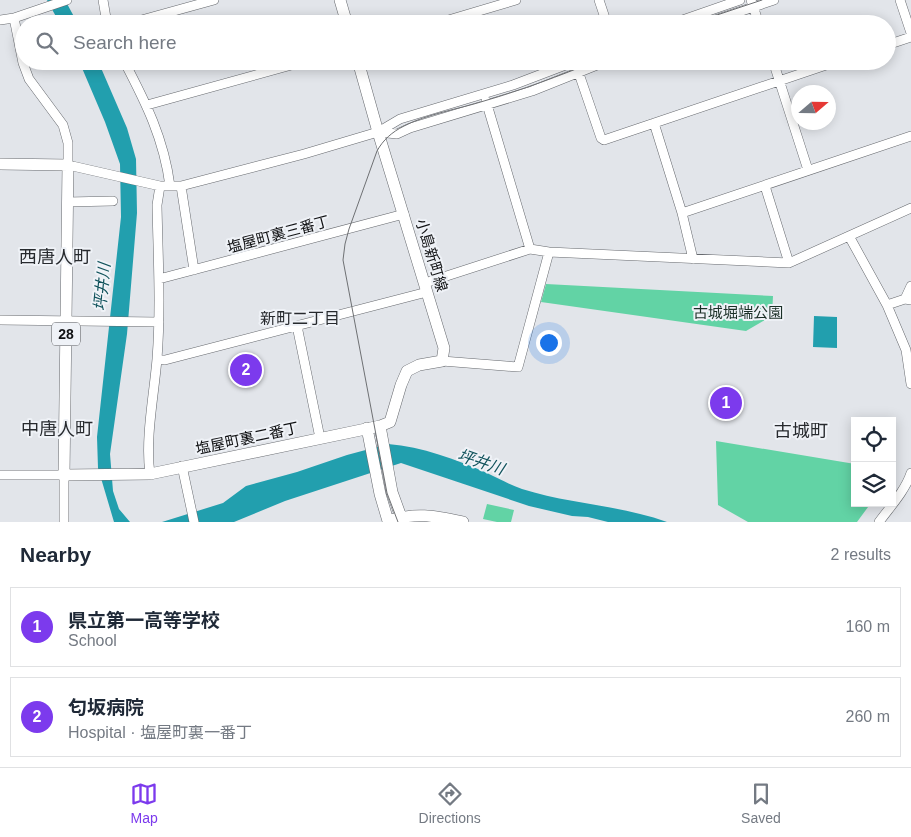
<!DOCTYPE html>
<html lang="en">
<head>
<meta charset="utf-8">
<style>
  :root { --surface:#fff; --page:#f2f2f3; --text:#1f2937; --muted:#747a83; --line:#e0e1e3; --accent:#7c3aed }
  body { margin:0; font-family:Helvetica,"Noto Sans JP",sans-serif; background:var(--page); color:var(--text) }
  .controls { position:absolute; right:15px; bottom:15px; display:grid; overflow:hidden; border-radius:0px; box-shadow:0 2px 12px #0003 }
  .controls button { width:45px; height:45px; display:grid; place-items:center; padding:0; border:0; border-bottom:1px solid var(--line); background:var(--surface); color:var(--text); font:25px sans-serif }
  .compass { position:absolute; left:791px; top:85px; width:45px; height:45px; border-radius:50%; background:var(--surface); box-shadow:0 2px 12px #0003; rotate:70deg }
  .you { position:absolute; left:548px; top:342px; width:18px; height:18px; margin:-12px; border:4px solid #fff; border-radius:50%; background:#1a73e8; box-shadow:0 0 0 8px #1a73e833 }
  .badge { display:grid; place-items:center; width:32px; height:32px; border-radius:50%; background:var(--accent); color:#fff; font-size:16px; font-weight:700 }
  .pin { position:absolute; translate:-50% -50%; border:2px solid #fff; box-shadow:0 1px 5px #0006 }
  .list { margin:0; padding:0; list-style:none }
  h2 { display:flex; justify-content:space-between; align-items:center; height:65px; margin:0; padding:0 20px; font-size:21px }
  h2 small { font-size:16px; font-weight:400; color:var(--muted) }
  .list li { display:grid; grid-template-columns:32px 1fr auto; gap:15px; align-items:center; box-sizing:border-box; height:80px; margin:0 10px 10px; padding:0 10px; border:1px solid var(--line); border-radius:0px }
  .list b { display:block; font-size:19px; white-space:nowrap }
  .list p { margin:0; font-size:16px; white-space:nowrap; color:var(--muted) }
  .list em { font-size:16px; font-style:normal; color:var(--muted) }
  .icon { flex:none; width:28px; height:28px; fill:none; stroke:currentColor; stroke-width:2; stroke-linecap:round; stroke-linejoin:round }
  .map { position:relative; flex:none; width:911px; height:522px; overflow:hidden }
  .search { position:absolute; background:var(--surface); box-shadow:0 2px 12px #0003; left:15px; right:15px; top:15px; height:55px; display:flex; align-items:center; gap:12px; box-sizing:border-box; padding:0 18px; border-radius:28px; color:var(--muted); font-size:19px }
  .sheet { height:245px; background:var(--surface) }
  nav { display:flex; justify-content:space-around; align-items:center; box-sizing:border-box; height:70px; border-top:1px solid var(--line); background:var(--surface); font-size:14px; color:var(--muted) }
  nav a { display:grid; justify-items:center; gap:2px }
  nav .on { color:var(--accent) }
  .map>svg:first-child { display:block }
  .green { fill:#62d3a5 }
  .water { fill:#229fae }
  .lines { fill:none; stroke-linecap:round; stroke-linejoin:round }
  .minor-casing { stroke:#66696e; stroke-width:10 }
  .major-casing { stroke:#66696e; stroke-width:12 }
  .minor { stroke:#fff; stroke-width:9 }
  .major { stroke:#fff; stroke-width:11 }
  .tram { stroke:#6e7073; stroke-width:1 }
  .labels { text-anchor:middle; dominant-baseline:central; stroke-width:4; stroke-linejoin:round; paint-order:stroke }
  .shield { fill:#eff2f7; stroke:#535457; stroke-width:1 }
  .shield-label { font-size:14px; font-weight:bold; fill:#101113 }
  .street-label { font-size:15px; fill:#101113; stroke:#eff2f7 }
  .park-label { font-size:15px; fill:#1a2f26; stroke:#eff2f7 }
  .water-label { font-size:16px; font-style:italic; fill:#11535c; stroke:#eff2f7 }
  .neighbourhood-label { font-size:16px; fill:#272a2e; stroke:#eff2f7 }
  .quarter-label { font-size:18px; fill:#272a2e; stroke:#eff2f7 }
</style>
</head>
<body>
<div class="map">
<svg width="911" height="522" viewBox="0 0 911 522">
  <rect width="100%" height="100%" fill="#e2e5ea"/>
  <!-- green -->
  <path class="green" d="M546,284L773,296L772,316L746,331L541,302Z
    M716,441L855,464V503H871L857,522H748L718,505Z
    M487,504L514,510L511,522H497L483,519Z"/>
  <!-- water -->
  <path class="water" d="M47,0H65L78,24H60Z
    M79,61H98L127,128L136,159L137,213L127,334L110,454L113,491L119,509L130,522H114L98,468L97,437L121,217L120,164L105,122Z
    M814,316L837,317V348L813,347Z
    M388,444C423,447 455,459 487,473C498,478 510,485 522,489C569,504 620,505 667,522H608L588,517L572,516L529,506L401,463L285,501L234,522H162L223,503L246,486L297,472L347,455Z"/>
  <g class="lines">
    <!-- minor casing -->
    <g class="minor-casing">
      <path id="minor" d="M103,0L107,24
        M599,0L607,24
        M751,0L759,24
        M900,0L911,33
        M14,18L23,63L29,79L63,125L68,143V165L160,186H181L304,154L378,132L400,119L513,85L576,61
        M0,20L14,18L67,0
        M127,24L214,0
        M435,24L516,0
        M671,24L740,0
        M703,24L774,0
        M887,45L911,37
        M124,61C146,103 164,139 170,186
        M773,61L808,170
        M575,62L601,138L604,140L838,61
        M486,101L530,249
        M147,105L306,61
        M654,123L682,213L693,259
        M378,132L397,134L410,128L532,91L607,61
        M181,186L194,270
        M765,186L789,263
        M67,202L113,201
        M682,213L911,136
        M849,236L887,305L906,350L911,384
        M159,279L404,214
        M425,283L530,249L549,252L789,263L911,208
        M905,299L911,286
        M887,305L905,299L911,300
        M0,320L159,322
        M297,326L320,438
        M157,359L165,360L427,292
        M442,361L518,367L549,252
        M182,466L194,522
        M150,474C145,439 154,395 157,359C161,308 158,256 157,205L160,186
        M0,475H64V522
        M879,522C890,507 905,491 911,473"/>
    </g>
    <!-- major casing -->
    <g class="major-casing">
      <path id="major" d="M340,0L347,24
        M0,164L68,165L64,475L150,474L380,426L390,422L401,385L407,371L419,365L442,361L444,348L378,132L358,61
        M380,426L392,492L401,517
        M367,428L380,494L388,521C416,512 434,516 463,522"/>
    </g>
    <!-- minor -->
    <use href="#minor" class="minor"/>
    <!-- major -->
    <use href="#major" class="major"/>
    <!-- tram -->
    <path class="tram" d="M690,24L762,0
      M398,522L387,493L343,260L345,244L349,229L377,151C383,140 392,132 404,126C427,114 459,109 484,101C522,90 559,76 596,61"/>
  </g>
  <g class="labels">
    <!-- shield labels -->
    <rect class="shield" x="52" y="322.5" width="28" height="23" rx="4"/>
    <g class="shield-label">
      <text x="66" y="334">28</text>
    </g>
    <!-- street labels -->
    <g class="street-label">
      <text transform="translate(278 234) rotate(-15)">塩屋町裏三番丁</text>
      <text transform="translate(432 255) rotate(73)">小島新町線</text>
      <text transform="translate(247 438) rotate(-12)">塩屋町裏二番丁</text>
    </g>
    <!-- park labels -->
    <g class="park-label">
      <text x="738" y="312">古城堀端公園</text>
    </g>
    <!-- water labels -->
    <g class="water-label">
      <text transform="translate(102 287) rotate(-84)">坪井川</text>
      <text transform="translate(481 462) rotate(19)">坪井川</text>
    </g>
    <!-- neighbourhood labels -->
    <g class="neighbourhood-label">
      <text x="300" y="318">新町二丁目</text>
    </g>
    <!-- quarter labels -->
    <g class="quarter-label">
      <text x="55" y="257">西唐人町</text>
      <text x="57" y="429">中唐人町</text>
      <text x="801" y="431">古城町</text>
    </g>
  </g>
</svg>
<div class="controls">
<button><svg class="icon" aria-label="locate" viewBox="0 0 24 24"><circle cx="12" cy="12" r="6"/><path d="M12 2v4M12 18v4M2 12h4M18 12h4"/></svg></button>
<button><svg class="icon" aria-label="layers" viewBox="0 0 24 24"><path d="M12 4l9 5-9 5-9-5zM3 14l9 5 9-5"/></svg></button>
</div>
<svg class="compass" viewBox="-18 -18 36 36"><path d="M0-13l5 13h-10z" fill="#e53935"/><path d="M0 13l5-13h-10z" fill="#747a83"/></svg>
<div class="you"></div>
<div class="pin badge" style="left:726px;top:403px">1</div>
<div class="pin badge" style="left:246px;top:370px">2</div>
<div class="search"><svg class="icon" aria-label="search" viewBox="0 0 24 24"><circle cx="10" cy="10" r="6"/><path d="M15 15l6 6"/></svg>Search here</div>
</div>
<section class="sheet">
<h2>Nearby<small>2 results</small></h2>
<ul class="list">
<li><span class="badge">1</span><div><b>県立第一高等学校</b><p>School</p></div><em>160 m</em></li>
<li><span class="badge">2</span><div><b>匂坂病院</b><p>Hospital · 塩屋町裏一番丁</p></div><em>260 m</em></li>
</ul>
</section>
<nav>
<a class="on"><svg class="icon" aria-label="map" viewBox="0 0 24 24"><path d="M3 6l6-2 6 2 6-2v14l-6 2-6-2-6 2zM9 4v14M15 6v14"/></svg>Map</a>
<a><svg class="icon" aria-label="directions" viewBox="0 0 24 24"><path d="M12 3l9 9-9 9-9-9zM9 14v-3h6M13 9l2 2-2 2"/></svg>Directions</a>
<a><svg class="icon" aria-label="saved" viewBox="0 0 24 24"><path d="M7 4h10v16l-5-4-5 4z"/></svg>Saved</a>
</nav>
</body>
</html>
